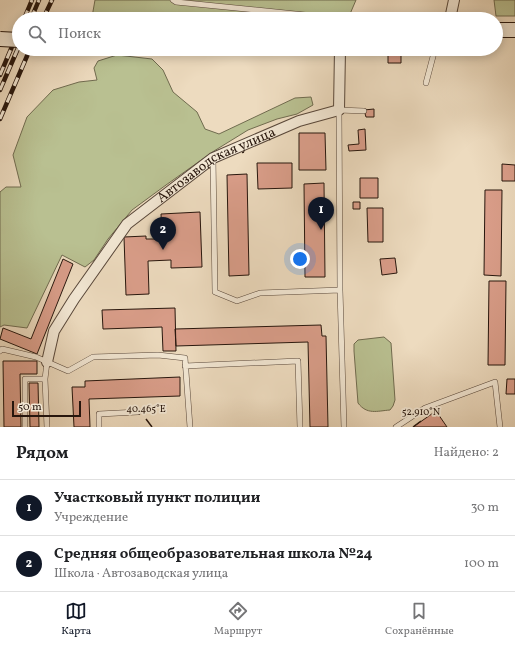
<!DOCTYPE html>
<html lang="ru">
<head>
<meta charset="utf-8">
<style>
  :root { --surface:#fff; --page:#f2f2f2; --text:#202124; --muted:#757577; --line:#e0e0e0; --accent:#111827 }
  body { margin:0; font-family:Vollkorn,serif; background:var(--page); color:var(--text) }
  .scale { position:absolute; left:12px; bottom:10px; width:69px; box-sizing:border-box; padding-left:4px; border:2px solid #27160d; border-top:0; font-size:11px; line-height:14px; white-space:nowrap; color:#27160d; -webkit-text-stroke:3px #f3e8d5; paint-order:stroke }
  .you { position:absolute; left:300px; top:259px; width:14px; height:14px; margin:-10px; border:3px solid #fff; border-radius:50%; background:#1a73e8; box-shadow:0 0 0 6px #1a73e833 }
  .badge { display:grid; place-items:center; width:26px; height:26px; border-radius:50%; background:var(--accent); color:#fff; font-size:13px; font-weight:700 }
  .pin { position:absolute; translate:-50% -33px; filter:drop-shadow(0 1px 2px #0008) }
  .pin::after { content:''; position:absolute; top:21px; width:14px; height:12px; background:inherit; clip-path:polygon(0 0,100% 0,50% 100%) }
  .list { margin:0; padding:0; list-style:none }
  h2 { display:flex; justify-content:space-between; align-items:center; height:52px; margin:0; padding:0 16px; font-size:17px }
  h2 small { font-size:13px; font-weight:400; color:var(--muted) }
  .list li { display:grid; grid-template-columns:26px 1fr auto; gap:12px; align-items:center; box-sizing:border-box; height:56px; padding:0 16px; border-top:1px solid var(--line) }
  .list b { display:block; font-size:15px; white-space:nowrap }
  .list p { margin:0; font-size:13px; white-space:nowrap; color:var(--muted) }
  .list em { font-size:13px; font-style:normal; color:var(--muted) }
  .icon { flex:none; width:22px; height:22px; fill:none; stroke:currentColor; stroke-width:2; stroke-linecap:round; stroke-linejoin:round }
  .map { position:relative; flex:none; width:515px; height:427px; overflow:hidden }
  .search { position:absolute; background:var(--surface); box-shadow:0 2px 10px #0003; left:12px; right:12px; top:12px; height:44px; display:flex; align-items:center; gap:10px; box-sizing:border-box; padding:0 14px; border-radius:22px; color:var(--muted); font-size:15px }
  .sheet { height:164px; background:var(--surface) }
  nav { display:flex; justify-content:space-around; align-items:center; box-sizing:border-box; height:56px; border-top:1px solid var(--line); background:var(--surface); font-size:11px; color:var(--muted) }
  nav a { display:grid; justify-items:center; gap:2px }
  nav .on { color:var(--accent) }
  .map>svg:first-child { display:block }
  .green { fill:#b9c091; stroke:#706b4f }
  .building { fill:#da9e8a; stroke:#27160d }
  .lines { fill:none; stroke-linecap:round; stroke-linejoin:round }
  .service-casing { stroke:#58473a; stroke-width:6 }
  .minor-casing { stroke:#58473a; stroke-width:12 }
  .secondary-casing { stroke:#27160d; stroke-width:16 }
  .service { stroke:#f3e8d5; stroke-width:5 }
  .minor { stroke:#f3e8d5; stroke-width:10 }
  .secondary { stroke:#f3e8d5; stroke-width:14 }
  .rail-casing { stroke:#27160d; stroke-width:4.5 }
  .rail { stroke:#f3e8d5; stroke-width:3; stroke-dasharray:9; stroke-linecap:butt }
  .secondary-bridge-casing { stroke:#27160d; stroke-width:16; stroke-linecap:butt }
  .secondary-bridge { stroke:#f3e8d5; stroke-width:14 }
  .ticks { fill:none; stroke:#27160d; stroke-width:1.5 }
  .labels { text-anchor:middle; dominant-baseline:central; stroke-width:3.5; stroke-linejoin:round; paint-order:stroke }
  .street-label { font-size:14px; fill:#27160d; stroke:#f3e8d5 }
  .ticks-label { font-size:10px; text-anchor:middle; fill:#27160d; stroke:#f3e8d5; stroke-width:3.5; stroke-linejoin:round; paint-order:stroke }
</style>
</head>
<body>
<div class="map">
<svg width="515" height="427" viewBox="0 0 515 427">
  <rect width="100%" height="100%" fill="#eddbbf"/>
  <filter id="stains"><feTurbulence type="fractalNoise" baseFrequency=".005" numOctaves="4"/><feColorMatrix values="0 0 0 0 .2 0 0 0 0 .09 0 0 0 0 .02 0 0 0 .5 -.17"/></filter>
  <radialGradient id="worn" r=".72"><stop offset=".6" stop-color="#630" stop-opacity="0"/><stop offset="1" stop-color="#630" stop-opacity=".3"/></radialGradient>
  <!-- green -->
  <path class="green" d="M95,0H356L350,14H177L166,19H94L92,17Z
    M494,0H515V16H496Z
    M117,55L152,59L163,70L173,92L197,112L205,129L219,134L295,98L311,97L313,105L297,114L277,119L248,130L214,151L166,185L132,210L108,239L94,260L85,267L62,255L27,328L4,325L0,327V192L6,187H21L13,155L27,117L53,90L79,82L97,80L94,68L98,61Z
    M384,337L391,343L395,400L393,406L390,410C377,411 367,415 358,403L354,351V344L358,340Z"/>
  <!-- building -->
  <path class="building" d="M388,50H401V63H388Z
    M374,109V117H366L364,110Z
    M365,129L366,150L349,151L348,145L359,144L358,130Z
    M299,133H325L326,170H299Z
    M257,163H292V188L258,189Z
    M502,164L515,165V181H502Z
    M247,174L249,275L229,276L227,175Z
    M360,178H378V198H360Z
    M324,183L325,277H305L304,184Z
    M485,190H502L501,276L484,275Z
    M353,202H360V209H353Z
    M367,208H383V242H368Z
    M200,212L202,267L171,268V260L148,261L149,294L126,295L124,237L146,236V239H162L161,214Z
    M395,258L397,273L382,275L380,259Z
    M63,259L73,264L37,354L0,339L3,328L31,339Z
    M489,281H506L505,365H488Z
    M175,308L176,351H163L162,327L103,329L102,310Z
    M321,325L322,336H326L328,427H310L308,342L176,346L175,329Z
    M3,361H37V374H20L21,427H4Z
    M180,377V396L89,399L90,427H74L72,387H85V381Z
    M507,379H515V394H506Z
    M29,383H38L39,427H30Z
    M436,411L447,427H413Z"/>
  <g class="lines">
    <!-- service casing -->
    <g class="service-casing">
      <path id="service" d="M173,0L176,2L315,16L330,19
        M426,83L435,49
        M213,158L215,292L237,301L260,293L340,290L344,427
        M340,290L339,110L364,111
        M0,351L2,349L36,357L68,371L93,357L158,355L185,358L190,427
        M185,366L298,361L300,427
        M25,427V379H45
        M47,427L45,379L47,362
        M99,427V414L138,412
        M396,427L425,408L495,382L500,427"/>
    </g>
    <!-- minor casing -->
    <g class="minor-casing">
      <g id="minor">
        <path d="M450,19L454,0"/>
        <path id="s1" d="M47,362L54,331L74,299L127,224L213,158L299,121L339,110L340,49"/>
      </g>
    </g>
    <!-- secondary casing -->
    <g class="secondary-casing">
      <path id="secondary" d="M496,30H515"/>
    </g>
    <!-- service -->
    <use href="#service" class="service"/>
    <!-- minor -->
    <use href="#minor" class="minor"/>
    <!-- secondary -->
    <use href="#secondary" class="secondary"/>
    <!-- rail casing -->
    <g class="rail-casing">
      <path id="rail" d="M24,19L32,0
        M31,19L39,0
        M43,19L52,0
        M0,75L19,30
        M0,90L19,46
        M0,119L30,49"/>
    </g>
    <!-- rail -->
    <use href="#rail" class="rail"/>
    <!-- secondary-bridge casing -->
    <g class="secondary-bridge-casing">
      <path id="secondary-bridge" d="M0,39L19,40"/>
    </g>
    <!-- secondary-bridge -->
    <use href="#secondary-bridge" class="secondary-bridge"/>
  </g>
  <!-- ticks -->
  <path class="ticks" d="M146,419L152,427M413,427L421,421"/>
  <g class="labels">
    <!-- street labels -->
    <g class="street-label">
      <text stroke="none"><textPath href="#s1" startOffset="269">Автозаводская улица</textPath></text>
    </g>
  </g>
  <g class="ticks-label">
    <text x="146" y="412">40.465°E</text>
    <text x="421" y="415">52.910°N</text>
  </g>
  <rect width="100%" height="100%" filter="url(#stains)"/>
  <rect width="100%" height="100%" fill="url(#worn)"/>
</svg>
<div class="scale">50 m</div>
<div class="you"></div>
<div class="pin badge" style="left:321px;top:230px">1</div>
<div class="pin badge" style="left:163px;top:250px">2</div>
<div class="search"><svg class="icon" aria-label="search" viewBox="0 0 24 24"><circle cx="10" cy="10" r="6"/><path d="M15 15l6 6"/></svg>Поиск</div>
</div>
<section class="sheet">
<h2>Рядом<small>Найдено: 2</small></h2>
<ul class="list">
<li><span class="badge">1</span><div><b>Участковый пункт полиции</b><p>Учреждение</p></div><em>30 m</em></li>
<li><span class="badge">2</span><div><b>Средняя общеобразовательная школа №24</b><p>Школа · Автозаводская улица</p></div><em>100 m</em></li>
</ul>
</section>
<nav>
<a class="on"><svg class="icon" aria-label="map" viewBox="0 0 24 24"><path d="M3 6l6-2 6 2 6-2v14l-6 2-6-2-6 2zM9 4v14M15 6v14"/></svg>Карта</a>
<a><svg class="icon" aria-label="directions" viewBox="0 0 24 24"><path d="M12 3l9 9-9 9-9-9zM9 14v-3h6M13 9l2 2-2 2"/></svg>Маршрут</a>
<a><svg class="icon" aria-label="saved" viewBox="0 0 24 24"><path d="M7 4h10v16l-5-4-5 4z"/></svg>Сохранённые</a>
</nav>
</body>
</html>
